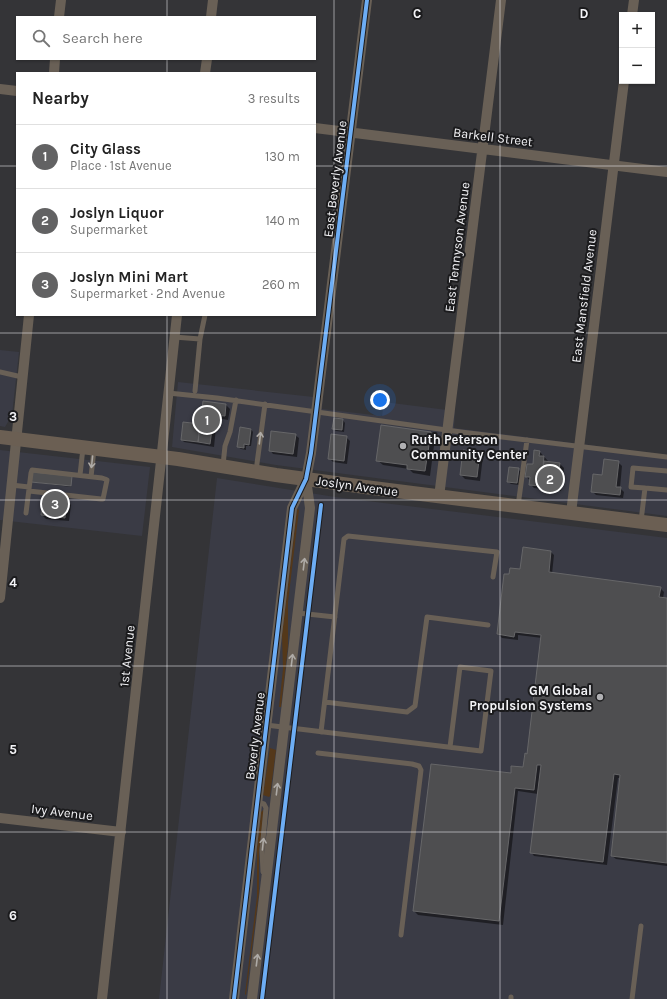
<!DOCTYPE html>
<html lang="en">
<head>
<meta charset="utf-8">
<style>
  :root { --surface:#fff; --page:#f6f6f6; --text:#222; --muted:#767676; --line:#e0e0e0; --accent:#626263 }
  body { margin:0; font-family:Karla,sans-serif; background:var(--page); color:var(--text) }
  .controls { position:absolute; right:12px; top:12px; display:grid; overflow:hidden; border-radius:0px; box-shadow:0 1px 3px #0004 }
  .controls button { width:36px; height:36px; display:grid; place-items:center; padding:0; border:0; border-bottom:1px solid var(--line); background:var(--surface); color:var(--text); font:20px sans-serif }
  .you { position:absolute; left:380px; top:400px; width:14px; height:14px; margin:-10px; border:3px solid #fff; border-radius:50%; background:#1a73e8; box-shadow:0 0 0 6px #1a73e833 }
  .badge { display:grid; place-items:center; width:26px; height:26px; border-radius:50%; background:var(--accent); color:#fff; font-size:13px; font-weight:700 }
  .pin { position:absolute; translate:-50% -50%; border:2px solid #fff; box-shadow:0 1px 4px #0006 }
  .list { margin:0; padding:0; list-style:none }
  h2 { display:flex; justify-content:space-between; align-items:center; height:52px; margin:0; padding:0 16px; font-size:17px }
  h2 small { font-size:13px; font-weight:400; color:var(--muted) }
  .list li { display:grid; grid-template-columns:26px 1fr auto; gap:12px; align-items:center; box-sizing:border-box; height:64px; padding:0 16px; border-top:1px solid var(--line) }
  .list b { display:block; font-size:15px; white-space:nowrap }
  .list p { margin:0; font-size:13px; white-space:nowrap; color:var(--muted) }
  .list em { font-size:13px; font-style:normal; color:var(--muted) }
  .icon { flex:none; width:22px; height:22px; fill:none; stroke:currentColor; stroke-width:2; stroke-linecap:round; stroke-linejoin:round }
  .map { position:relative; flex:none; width:667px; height:999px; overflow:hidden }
  .search { position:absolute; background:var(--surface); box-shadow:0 1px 3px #0004; left:16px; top:16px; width:300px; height:44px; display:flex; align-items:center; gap:10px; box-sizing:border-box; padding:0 14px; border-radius:0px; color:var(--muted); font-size:15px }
  .panel { position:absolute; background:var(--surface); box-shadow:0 1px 3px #0004; left:16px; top:72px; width:300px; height:244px; border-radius:0px }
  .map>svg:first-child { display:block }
  .built { fill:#3a3b45 }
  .green { fill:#54381a }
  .shadow { fill:#0007 }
  .building { fill:#4e4e50; stroke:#666668 }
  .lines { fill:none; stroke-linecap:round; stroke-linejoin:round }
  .service { stroke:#696056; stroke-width:5 }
  .minor { stroke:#696056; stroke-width:10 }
  .secondary { stroke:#6b5f53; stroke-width:14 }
  .cycleway-casing { stroke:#1b1b1d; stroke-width:6 }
  .cycleway { stroke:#6dadf4; stroke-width:4 }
  .oneway { stroke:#aeaaa6 }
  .grid { fill:none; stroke:#f3f3f6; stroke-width:1; stroke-opacity:0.55 }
  .poi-dot { fill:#b0b0b3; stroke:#1b1b1d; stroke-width:1.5 }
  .labels { text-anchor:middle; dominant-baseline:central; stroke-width:4; stroke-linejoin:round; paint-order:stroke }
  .street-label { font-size:13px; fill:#f3f3f6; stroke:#1b1b1d }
  .poi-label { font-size:13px; font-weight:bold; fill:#f3f3f6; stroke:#1b1b1d; text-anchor:start }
  .grid-label { font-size:13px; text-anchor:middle; font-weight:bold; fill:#f3f3f6; stroke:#1b1b1d; stroke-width:4; stroke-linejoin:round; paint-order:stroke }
</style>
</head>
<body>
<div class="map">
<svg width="667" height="999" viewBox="0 0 667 999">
  <rect width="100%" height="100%" fill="#343437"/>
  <!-- built -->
  <path class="built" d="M0,350L19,352L12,415L5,427L0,426Z
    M178,382L323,398L322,409L382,416L384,402L455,411L454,428L667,455V516L276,465L172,447Z
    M0,450L150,467L142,536L0,520Z
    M217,478L335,497L667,538V999H159Z"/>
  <!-- green -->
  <path class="green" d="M298,509L299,510L288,602V646L281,707H279L283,669L282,635L297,510Z
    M270,748L276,750L270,796L269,797L263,795Z
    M263,810L264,812L259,852V893L246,995L245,994L257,896V849L261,812Z"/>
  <!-- shadow -->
  <path class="shadow" d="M204,402L226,405L230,409L228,420L217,418L214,447L184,442L182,440L200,425L201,426Z
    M334,419L343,420L345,423L344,432L336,431L333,429Z
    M240,428L251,429L253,432L251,446H246V450L241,449L238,447Z
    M430,433L435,438L430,476L413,473L409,469L383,465L377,460Z
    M295,435L299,438L297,457L273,454L270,450Z
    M346,437L350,441L347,464L333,462L329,458Z
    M540,452L548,461L547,463L560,464L564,468L561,491L534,488L530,484V481L526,476L534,465Z
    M479,453L483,456L480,481L465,479L461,475Z
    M618,462L622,466L620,488L624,492L623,498L596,495L592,491L603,476Z
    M518,469L521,472L519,485L511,484L508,482Z
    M71,477V487L32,482Z
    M43,499L67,501L71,505L69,521L46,519L42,515Z
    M551,552L554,555L552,574L660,588L664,592L663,598L667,599V866L616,859L612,856L621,778H618L607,865L534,856L531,852L538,794L518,791L503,925L418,915L414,911L512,774L524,768L528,755L542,638L518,635V640L502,638L498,634L510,575L521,570Z"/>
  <!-- building -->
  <path class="building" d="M203,401L226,404L225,416L214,415L210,444L198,442Z
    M334,418L343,419L342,430L332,429Z
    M183,422L200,424L198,442L181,440Z
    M381,425L431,432L425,471L407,469V465L376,461Z
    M240,427L251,429L249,445L244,444V448L237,447Z
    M271,431L296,434L293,454L269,451Z
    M331,434L347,436L344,461L328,459Z
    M463,450L480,452L477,477L460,475Z
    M534,450L540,451L539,456H544L541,486L529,485L530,477H525L527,464H533Z
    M604,459L619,461L616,487H621L620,495L591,492L593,474L602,475Z
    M544,461L560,463L557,488L541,486Z
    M509,467L519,468L517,483L507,482Z
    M32,472L72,476L71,486L31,482Z
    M43,498L67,500L65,518L41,515Z
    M523,547L551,551L549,572L661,587L659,597L667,598V863L611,856L620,775L614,774L603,862L530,853L541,765H537L534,790L515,788L499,921L413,911L431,764L511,773V766L523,767L525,753L527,754L541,635L515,632L514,637L497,634L504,574H509L510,568L520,569Z"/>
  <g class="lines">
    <!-- service -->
    <path class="service" d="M174,337L200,339L205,315
      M0,372L22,377
      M195,391L200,339
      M168,393L217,398L461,432L667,457
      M223,465L225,446L230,432L236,400
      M256,471L265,404
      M80,475L83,448
      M91,477L94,449
      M11,485L29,487
      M645,488L667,490
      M518,506L527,440
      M26,513L31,473L32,470L102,478L105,479L107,480L103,499H101L29,491
      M641,521L645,488L631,487L633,468L667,471
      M298,613L335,617
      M325,702L407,712L415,706L427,617L488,625
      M266,725L481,751L491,671L460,667L450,747
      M321,732L344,539L348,536L497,552L493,577
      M318,753L412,764L419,766L421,770L401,935
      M257,802L264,804L266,808L262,850L263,872
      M511,999V997
      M632,999L641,926"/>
    <!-- minor -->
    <path class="minor" d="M632,15L634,0
      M59,17L61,0
      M211,17L213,0
      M54,73L55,59
      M205,73L207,59
      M0,89L17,91
      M315,128L667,172
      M439,497L501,0
      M571,513L624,81
      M0,598L29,315
      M0,818L121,832
      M102,999L177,315
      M234,999L292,508L306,479L311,453L367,0
      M252,999L310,508L306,479"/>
    <!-- secondary -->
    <path class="secondary" d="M0,437L178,459L276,475L365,487L667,525"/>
    <!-- cycleway casing -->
    <g class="cycleway-casing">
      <path id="cycleway" d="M234,999L292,508L306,479L311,453L367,0
        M262,999L321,505"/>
    </g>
    <!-- cycleway -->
    <use href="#cycleway" class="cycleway"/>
  </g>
  <!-- one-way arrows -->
  <defs><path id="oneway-shaft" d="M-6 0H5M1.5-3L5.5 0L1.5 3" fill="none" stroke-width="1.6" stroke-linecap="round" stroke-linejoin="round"/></defs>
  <g class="oneway">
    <use href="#oneway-shaft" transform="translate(260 438) rotate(-83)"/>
    <use href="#oneway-shaft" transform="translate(92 462) rotate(96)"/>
    <use href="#oneway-shaft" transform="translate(304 564) rotate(-83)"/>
    <use href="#oneway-shaft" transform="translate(292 660) rotate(-83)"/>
    <use href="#oneway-shaft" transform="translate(277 789) rotate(-83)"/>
    <use href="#oneway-shaft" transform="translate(263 844) rotate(-84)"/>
    <use href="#oneway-shaft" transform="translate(257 960) rotate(-83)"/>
  </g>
  <!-- grid -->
  <path class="grid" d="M167,0V17M334,0V999M500,0V999M167,59V73M0,166H17M315,166H667M167,315V999M0,333H667M0,500H667M0,666H667M0,832H667"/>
  <!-- markers -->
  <g class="poi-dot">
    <circle cx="403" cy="446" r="4"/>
    <circle cx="600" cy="697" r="4"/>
  </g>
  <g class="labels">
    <!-- street labels -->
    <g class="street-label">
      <text transform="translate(493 137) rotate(7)">Barkell Street</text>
      <text transform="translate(335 179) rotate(-83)">East Beverly Avenue</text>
      <text transform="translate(457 247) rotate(-83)">East Tennyson Avenue</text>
      <text transform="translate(584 296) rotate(-83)">East Mansfield Avenue</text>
      <text transform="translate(357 486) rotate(8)">Joslyn Avenue</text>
      <text transform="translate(127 656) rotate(-84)">1st Avenue</text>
      <text transform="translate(255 736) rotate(-83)">Beverly Avenue</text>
      <text transform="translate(62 812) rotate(7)">Ivy Avenue</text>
    </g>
    <!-- poi labels -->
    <g class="poi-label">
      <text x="411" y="439">Ruth Peterson<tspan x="411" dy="15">Community Center</tspan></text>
      <text x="592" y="690" text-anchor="end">GM Global<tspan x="592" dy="15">Propulsion Systems</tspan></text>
    </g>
  </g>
  <g class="grid-label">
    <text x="417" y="18">C</text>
    <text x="584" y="18">D</text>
    <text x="13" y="421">3</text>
    <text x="13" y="587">4</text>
    <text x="13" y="754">5</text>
    <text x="13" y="920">6</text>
  </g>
</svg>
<div class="controls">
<button>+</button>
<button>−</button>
</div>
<div class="you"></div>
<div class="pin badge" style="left:207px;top:420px">1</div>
<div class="pin badge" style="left:550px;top:479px">2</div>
<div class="pin badge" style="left:55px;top:504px">3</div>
<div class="search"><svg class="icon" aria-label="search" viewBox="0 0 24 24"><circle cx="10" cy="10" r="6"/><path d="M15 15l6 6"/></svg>Search here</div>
<section class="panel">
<h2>Nearby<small>3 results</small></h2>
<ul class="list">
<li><span class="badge">1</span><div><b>City Glass</b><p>Place · 1st Avenue</p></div><em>130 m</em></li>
<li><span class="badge">2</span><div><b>Joslyn Liquor</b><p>Supermarket</p></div><em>140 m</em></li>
<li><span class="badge">3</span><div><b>Joslyn Mini Mart</b><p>Supermarket · 2nd Avenue</p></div><em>260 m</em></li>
</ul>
</section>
</div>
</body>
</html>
